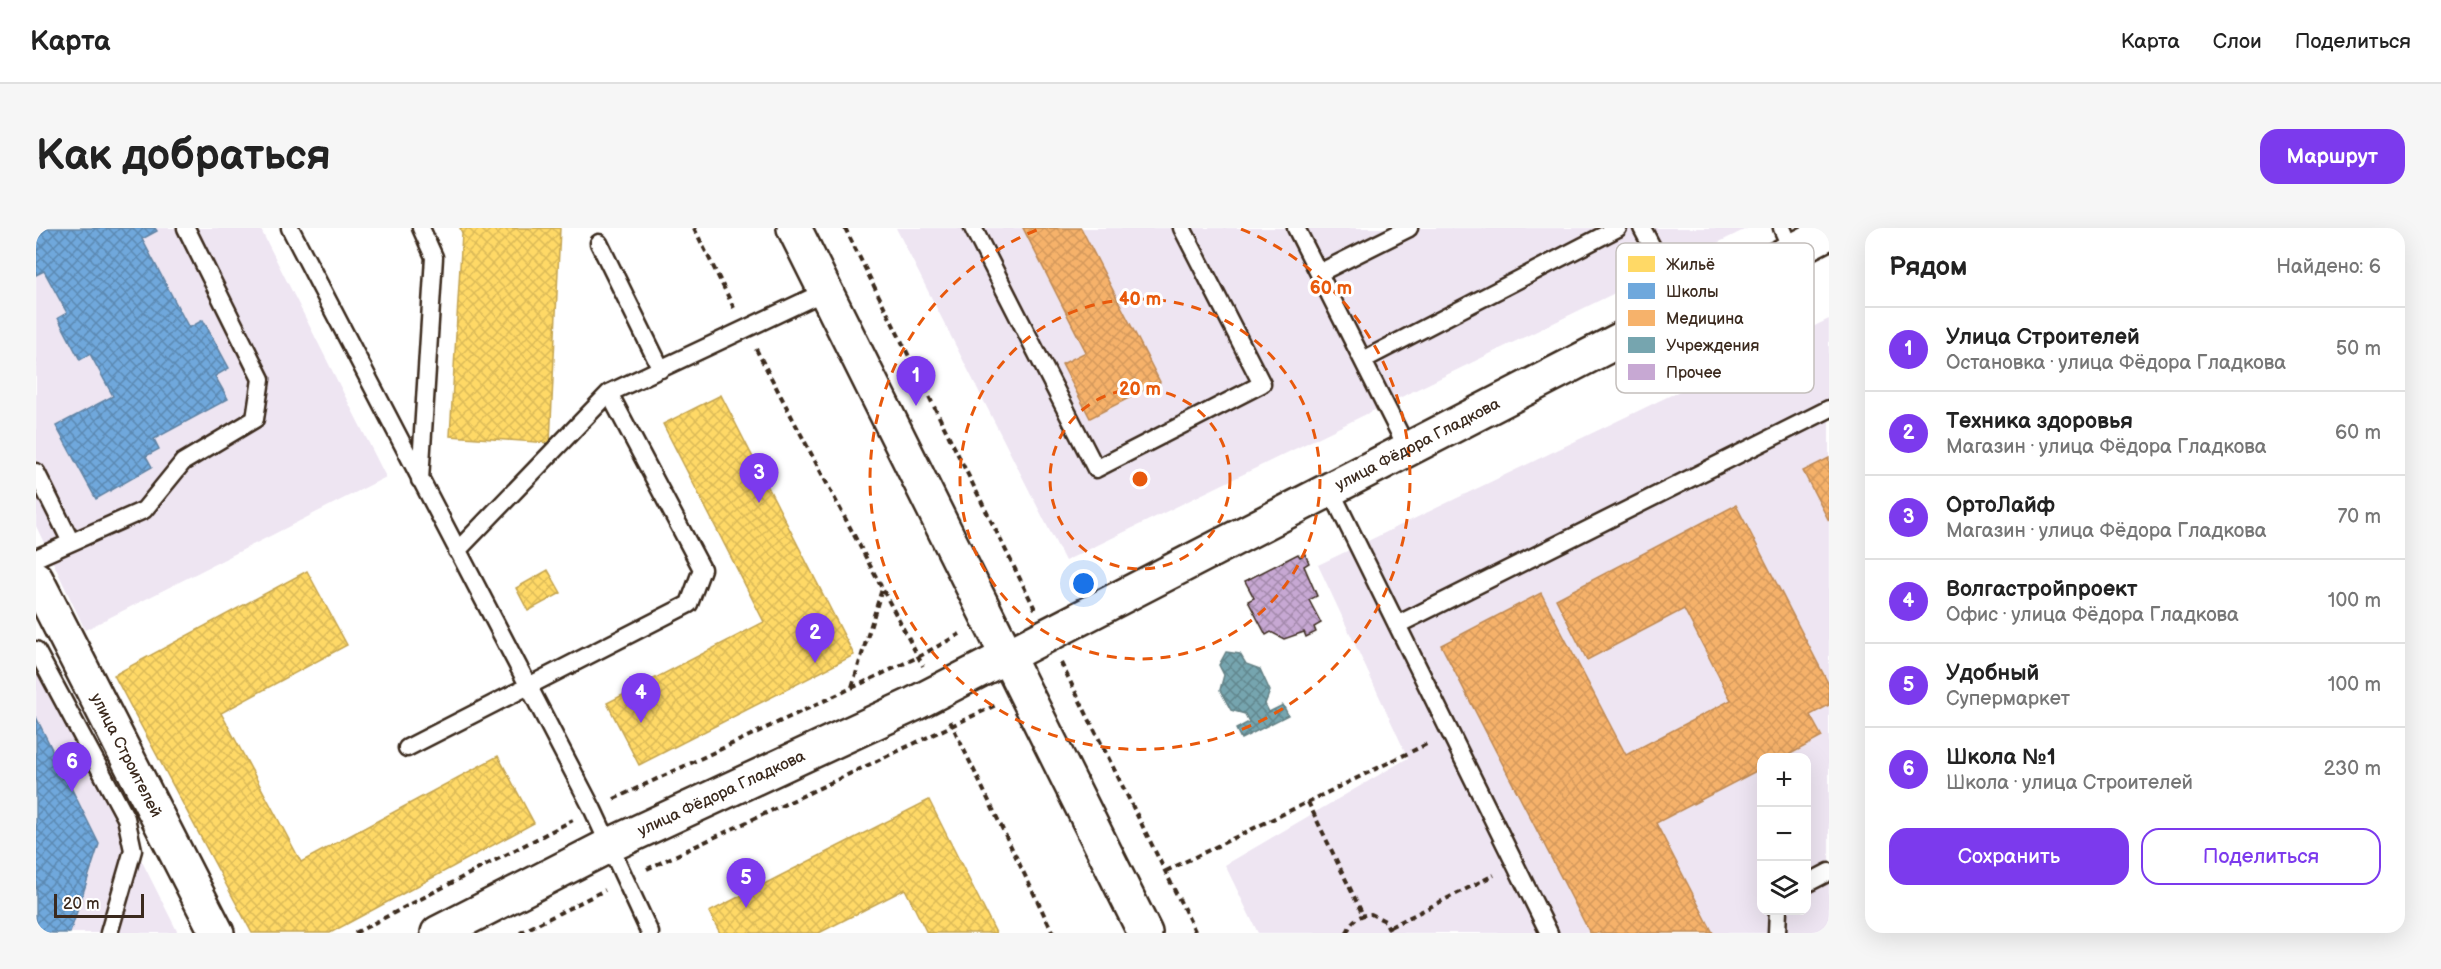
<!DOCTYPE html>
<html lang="ru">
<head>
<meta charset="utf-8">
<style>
  :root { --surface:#fff; --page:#f6f6f6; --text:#222; --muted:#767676; --line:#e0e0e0; --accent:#7c3aed }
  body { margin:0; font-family:"Balsamiq Sans",sans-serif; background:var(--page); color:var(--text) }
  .controls { position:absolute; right:18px; bottom:18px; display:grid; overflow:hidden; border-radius:12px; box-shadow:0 6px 24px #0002 }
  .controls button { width:54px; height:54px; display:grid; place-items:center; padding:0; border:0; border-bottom:2px solid var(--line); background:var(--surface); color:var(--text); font:30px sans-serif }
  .scale { position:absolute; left:18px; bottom:15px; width:90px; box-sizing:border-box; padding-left:6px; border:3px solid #3b2a1e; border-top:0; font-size:16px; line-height:21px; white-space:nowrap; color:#3b2a1e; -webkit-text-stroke:4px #fff; paint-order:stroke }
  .you { position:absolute; left:1048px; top:356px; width:21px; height:21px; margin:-15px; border:4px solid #fff; border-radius:50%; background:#1a73e8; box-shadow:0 0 0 9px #1a73e833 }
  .badge { display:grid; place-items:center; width:39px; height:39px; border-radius:50%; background:var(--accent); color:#fff; font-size:20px; font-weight:700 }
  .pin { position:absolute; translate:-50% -50px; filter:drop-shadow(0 2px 3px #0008) }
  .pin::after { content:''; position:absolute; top:32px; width:21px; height:18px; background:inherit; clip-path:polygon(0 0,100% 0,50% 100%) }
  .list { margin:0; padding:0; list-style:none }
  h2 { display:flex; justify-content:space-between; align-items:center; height:78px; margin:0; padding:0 24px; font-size:26px }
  h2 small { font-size:20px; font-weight:400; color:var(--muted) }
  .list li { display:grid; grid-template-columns:39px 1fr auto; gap:18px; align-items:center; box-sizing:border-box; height:84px; padding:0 24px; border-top:2px solid var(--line) }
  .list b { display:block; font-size:22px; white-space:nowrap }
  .list p { margin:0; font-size:20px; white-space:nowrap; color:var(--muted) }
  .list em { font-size:20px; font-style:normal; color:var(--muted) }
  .actions { display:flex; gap:12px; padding:18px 24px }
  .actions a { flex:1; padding:14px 0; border:2px solid var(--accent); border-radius:18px; text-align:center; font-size:21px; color:var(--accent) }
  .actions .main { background:var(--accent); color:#fff }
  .icon { flex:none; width:33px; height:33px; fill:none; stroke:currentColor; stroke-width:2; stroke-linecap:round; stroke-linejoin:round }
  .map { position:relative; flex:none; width:1793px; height:705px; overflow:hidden; border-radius:18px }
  header { display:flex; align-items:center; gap:36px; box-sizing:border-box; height:84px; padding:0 30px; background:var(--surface); border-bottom:2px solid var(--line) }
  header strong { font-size:28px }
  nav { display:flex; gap:33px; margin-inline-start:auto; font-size:21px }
  .intro { display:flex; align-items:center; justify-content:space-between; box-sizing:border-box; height:144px; padding:0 36px }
  h1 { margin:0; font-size:42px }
  .button { padding:15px 27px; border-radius:18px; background:var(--accent); color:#fff; font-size:21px; font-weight:700 }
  main { display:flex; gap:36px; padding:0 36px }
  aside { flex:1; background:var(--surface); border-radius:18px; box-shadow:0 6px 24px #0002 }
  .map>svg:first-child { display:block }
  .built { fill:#eee5f2; fill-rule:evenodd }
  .homes { fill:url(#homes-cross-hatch); stroke:#c4a450; stroke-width:1.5 }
  .schools { fill:url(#schools-cross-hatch); stroke:#5f82a3; stroke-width:1.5 }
  .health { fill:url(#health-cross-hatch); stroke:#be8954; stroke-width:1.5 }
  .public { fill:url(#public-cross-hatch); stroke:#648084; stroke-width:1.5 }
  .building { fill:url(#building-cross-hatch); stroke:#3b2a1e; stroke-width:1.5 }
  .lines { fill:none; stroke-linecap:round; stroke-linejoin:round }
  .lane-casing { stroke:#3b2a1e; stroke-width:21 }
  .street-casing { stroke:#3b2a1e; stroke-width:38 }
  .secondary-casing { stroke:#3b2a1e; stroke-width:38 }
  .path { stroke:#3b2a1e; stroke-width:4; stroke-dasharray:6 4.5; stroke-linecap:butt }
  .lane { stroke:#fff; stroke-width:16 }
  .street { stroke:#fff; stroke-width:33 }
  .secondary { stroke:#fff; stroke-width:33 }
  .ring { fill:none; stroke:#e8590c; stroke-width:3; stroke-dasharray:10 8 }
  .labels { text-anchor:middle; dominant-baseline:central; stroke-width:6; stroke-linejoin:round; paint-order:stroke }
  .street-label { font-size:16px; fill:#3b2a1e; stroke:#fff }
  .key { fill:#fff; stroke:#c4bfbc; stroke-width:1.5 }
  .key-label { font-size:16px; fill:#3b2a1e }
  .centre { fill:#e8590c; stroke:#fff; stroke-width:3 }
  .ring-label { font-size:18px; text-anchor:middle; font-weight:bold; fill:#e8590c; stroke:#fff; stroke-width:6; stroke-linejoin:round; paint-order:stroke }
</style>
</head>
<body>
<header>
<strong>Карта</strong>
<nav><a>Карта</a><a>Слои</a><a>Поделиться</a></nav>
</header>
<div class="intro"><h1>Как добраться</h1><a class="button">Маршрут</a></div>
<main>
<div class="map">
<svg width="1793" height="705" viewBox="0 0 1793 705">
  <defs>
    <pattern id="homes-cross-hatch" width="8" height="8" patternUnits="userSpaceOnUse" patternTransform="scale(1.5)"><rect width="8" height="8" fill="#ffd966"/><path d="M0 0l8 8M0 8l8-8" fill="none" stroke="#dbba58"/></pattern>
    <pattern id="schools-cross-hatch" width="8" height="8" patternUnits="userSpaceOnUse" patternTransform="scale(1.5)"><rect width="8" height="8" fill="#6fa8dc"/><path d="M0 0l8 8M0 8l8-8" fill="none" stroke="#5c89b2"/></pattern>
    <pattern id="health-cross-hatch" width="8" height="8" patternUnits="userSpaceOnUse" patternTransform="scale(1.5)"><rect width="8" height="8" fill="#f6b26b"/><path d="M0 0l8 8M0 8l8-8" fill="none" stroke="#d4995c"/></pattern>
    <pattern id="public-cross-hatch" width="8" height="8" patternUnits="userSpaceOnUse" patternTransform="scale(1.5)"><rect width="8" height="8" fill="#76a5af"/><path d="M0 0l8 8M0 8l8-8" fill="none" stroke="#62878e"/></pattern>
    <pattern id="building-cross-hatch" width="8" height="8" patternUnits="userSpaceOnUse" patternTransform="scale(1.5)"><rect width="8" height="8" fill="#c7a8d3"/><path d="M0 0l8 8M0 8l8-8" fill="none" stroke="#a389ab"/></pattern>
  </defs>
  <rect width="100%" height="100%" fill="#fff"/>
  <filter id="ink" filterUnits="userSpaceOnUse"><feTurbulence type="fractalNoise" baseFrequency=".0167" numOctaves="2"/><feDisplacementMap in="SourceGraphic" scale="12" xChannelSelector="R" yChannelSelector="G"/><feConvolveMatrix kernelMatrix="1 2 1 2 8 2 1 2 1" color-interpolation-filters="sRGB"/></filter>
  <g filter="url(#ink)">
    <!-- built -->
    <path class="built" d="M0,0H224L350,249L49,402L0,298Z
      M860,0H1712L1029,333Z
      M1793,91V705H1222L1189,637L1372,530L1282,337ZM1726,530H1770V682H1726Z
      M0,423L142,705H0Z"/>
    <!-- homes -->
    <path class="homes" d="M424,0H524L514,215L414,208L426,5Z
      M685,167L818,427L603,537L571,475L728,394L627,196Z
      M512,342L525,365L492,383L480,360Z
      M271,343L311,417L185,485L265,634L462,528L498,595L294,705H216L78,447Z
      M893,572L960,705H891L869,661L783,705H684L673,684Z"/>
    <!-- schools -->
    <path class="schools" d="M0,0H119L121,3L106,11L153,100L167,92L193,140L179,148L192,171L118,211L123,221L110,228L116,239L60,271L20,198L77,168L54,126L44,132L22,90L31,85L8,43L0,47Z
      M0,489L63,616L34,705H0Z"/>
    <!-- health -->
    <path class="health" d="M987,0H1045L1124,154L1054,190L1026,136L1050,124Z
      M1793,230V293L1767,243Z
      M1700,277L1793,457V477L1774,487L1786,509L1747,530H1726V540L1620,595L1677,705H1554L1405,417L1505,365L1590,527L1695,472L1648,381L1551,432L1520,371Z"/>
    <!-- public -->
    <path class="public" d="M1190,424L1204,426L1210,436L1224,441L1234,463L1229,476L1233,484L1247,477L1252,487L1205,511L1200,501L1213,494L1209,486L1195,482L1184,462L1188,447L1183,437Z"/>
    <!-- building -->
    <path class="building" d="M1262,326L1264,329L1269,326L1273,335L1268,338L1281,368L1273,372L1285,395L1278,399L1280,404L1270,409L1268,404L1248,411L1235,404L1230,407L1212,373L1218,370L1209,353Z"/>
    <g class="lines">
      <!-- lane casing -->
      <g class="lane-casing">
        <path id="lane" d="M254,0L557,582L614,705
          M937,0L1060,241L1226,156L1146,0
          M1260,0L1372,222
          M1606,0L1648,80
          M1746,0L1756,23
          M563,15L625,141
          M1283,45L1373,0
          M1327,132L1582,0
          M0,244L35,314
          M384,252L398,29L385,0
          M1294,261L1513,705
          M421,323L573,165L790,63
          M0,330L108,282L147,234L219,191L225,151L150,0
          M1361,397L1793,181
          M0,422L90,590L97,622L73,705
          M371,520L653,376L666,341L573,165
          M1770,656L1793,644
          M1741,705L1742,682"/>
      </g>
      <!-- street casing -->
      <g class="street-casing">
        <g id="street">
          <path id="s1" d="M0,351L181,705"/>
          <path id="s2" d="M402,705L574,617L878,476L1793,4"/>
        </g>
      </g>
      <!-- secondary casing -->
      <g class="secondary-casing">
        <path id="secondary" d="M758,0L1109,705"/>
      </g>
      <!-- path -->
      <path class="path" d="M658,0L698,80
        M809,0L999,381
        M720,121L887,438
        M1025,435L1160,705
        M816,459L846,361
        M914,493L1017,705
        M578,571L882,429L924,406
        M1272,574L1327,687
        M611,641L960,477
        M1130,643L1393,515
        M1354,699L1458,647
        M319,705L537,592
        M484,705L569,662
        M1311,705C1315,693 1322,687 1335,686L1349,693L1355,705"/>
      <!-- lane -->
      <use href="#lane" class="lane"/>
      <!-- street -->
      <use href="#street" class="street"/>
      <!-- secondary -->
      <use href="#secondary" class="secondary"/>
    </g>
  </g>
  <!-- distance rings -->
  <g class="ring">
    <circle cx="1104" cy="251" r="90"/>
    <circle cx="1104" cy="251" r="180"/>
    <path d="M1205 1A270 270 0 1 1 1003 1"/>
  </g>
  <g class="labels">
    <!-- street labels -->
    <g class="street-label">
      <text stroke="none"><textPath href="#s2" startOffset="1095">улица Фёдора Гладкова</textPath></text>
      <text stroke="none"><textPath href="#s1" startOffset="198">улица Строителей</textPath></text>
      <text stroke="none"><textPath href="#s2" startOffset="316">улица Фёдора Гладкова</textPath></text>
    </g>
  </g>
  <!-- legend -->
  <rect x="1580" y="15" width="198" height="150" rx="9" class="key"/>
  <rect x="1592" y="28" width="27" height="16" fill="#ffd966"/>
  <rect x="1592" y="55" width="27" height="16" fill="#6fa8dc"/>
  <rect x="1592" y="82" width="27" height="16" fill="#f6b26b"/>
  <rect x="1592" y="109" width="27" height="16" fill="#76a5af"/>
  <rect x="1592" y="136" width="27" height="16" fill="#c7a8d3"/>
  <g class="key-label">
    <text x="1630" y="42">Жильё</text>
    <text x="1630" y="69">Школы</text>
    <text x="1630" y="96">Медицина</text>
    <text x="1630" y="123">Учреждения</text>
    <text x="1630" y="150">Прочее</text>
  </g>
  <circle cx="1104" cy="251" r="9" class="centre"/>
  <g class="ring-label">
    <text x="1295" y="66">60 m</text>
    <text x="1104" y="77">40 m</text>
    <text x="1104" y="167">20 m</text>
  </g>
</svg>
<div class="controls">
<button>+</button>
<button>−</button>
<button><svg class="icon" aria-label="layers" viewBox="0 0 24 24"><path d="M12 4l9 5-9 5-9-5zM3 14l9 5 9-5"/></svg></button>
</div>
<div class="scale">20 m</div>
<div class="you"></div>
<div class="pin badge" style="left:880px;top:178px">1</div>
<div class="pin badge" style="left:779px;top:435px">2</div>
<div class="pin badge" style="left:723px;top:275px">3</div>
<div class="pin badge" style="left:605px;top:495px">4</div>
<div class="pin badge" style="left:710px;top:680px">5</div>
<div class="pin badge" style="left:36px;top:564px">6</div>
</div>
<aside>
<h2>Рядом<small>Найдено: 6</small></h2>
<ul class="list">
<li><span class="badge">1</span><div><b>Улица Строителей</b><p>Остановка · улица Фёдора Гладкова</p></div><em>50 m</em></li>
<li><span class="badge">2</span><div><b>Техника здоровья</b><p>Магазин · улица Фёдора Гладкова</p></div><em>60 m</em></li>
<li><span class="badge">3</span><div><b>ОртоЛайф</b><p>Магазин · улица Фёдора Гладкова</p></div><em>70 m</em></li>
<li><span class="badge">4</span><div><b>Волгастройпроект</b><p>Офис · улица Фёдора Гладкова</p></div><em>100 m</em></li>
<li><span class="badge">5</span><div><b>Удобный</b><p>Супермаркет</p></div><em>100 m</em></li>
<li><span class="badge">6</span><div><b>Школа №1</b><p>Школа · улица Строителей</p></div><em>230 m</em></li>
</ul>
<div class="actions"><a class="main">Сохранить</a><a>Поделиться</a></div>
</aside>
</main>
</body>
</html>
